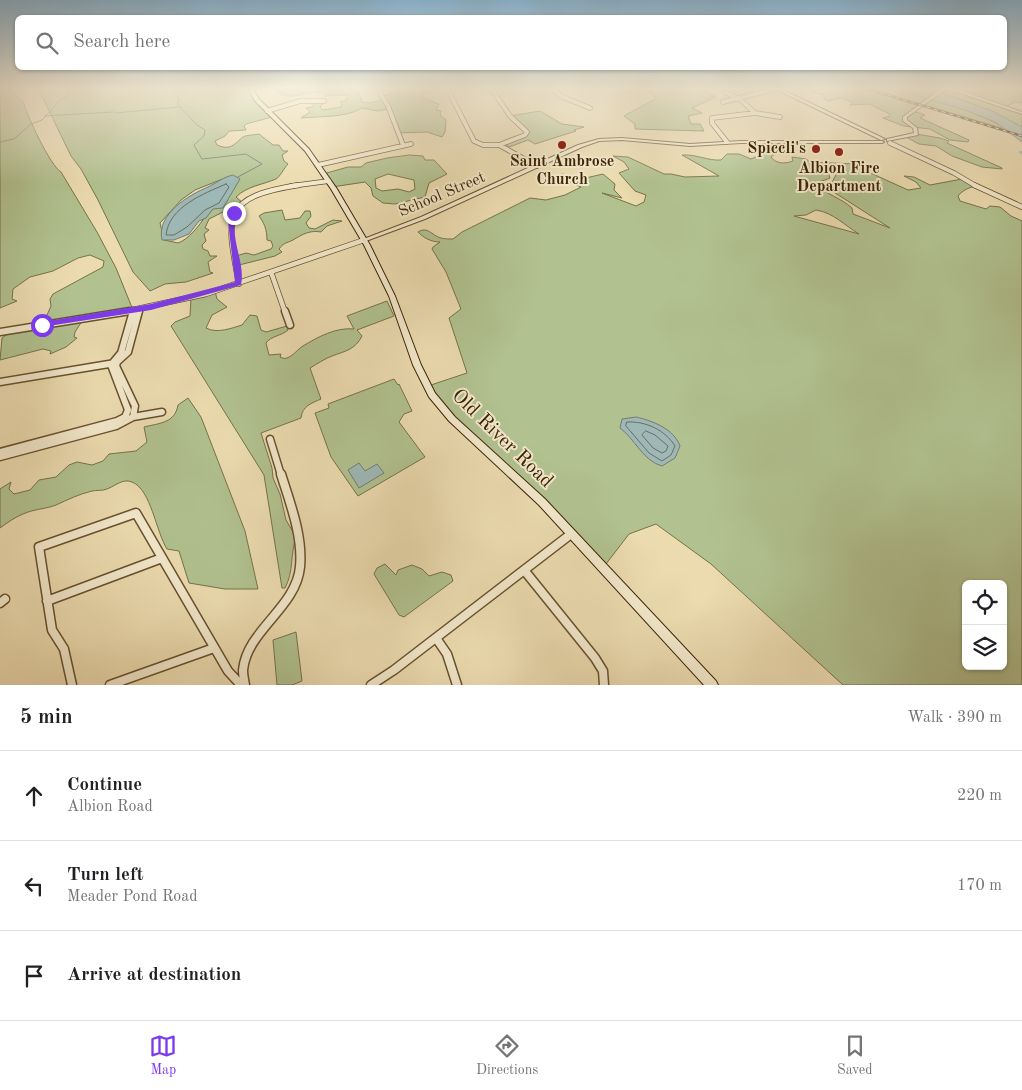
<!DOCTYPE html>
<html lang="en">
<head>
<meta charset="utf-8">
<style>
  :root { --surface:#fff; --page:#f2f2f2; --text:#202124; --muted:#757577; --line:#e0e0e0; --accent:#7c3aed }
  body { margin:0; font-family:"Old Standard TT",serif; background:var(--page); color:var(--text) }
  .controls { position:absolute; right:15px; bottom:15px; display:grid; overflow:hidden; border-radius:8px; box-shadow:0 1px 4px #0004 }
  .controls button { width:45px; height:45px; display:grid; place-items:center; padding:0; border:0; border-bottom:1px solid var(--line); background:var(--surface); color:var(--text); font:25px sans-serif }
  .stop { position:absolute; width:15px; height:15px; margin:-11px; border:4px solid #7c3aed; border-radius:50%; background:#fff }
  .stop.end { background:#7c3aed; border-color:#fff; box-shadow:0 1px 5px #0008 }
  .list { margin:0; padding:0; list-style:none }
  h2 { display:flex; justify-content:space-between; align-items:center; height:65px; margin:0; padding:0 20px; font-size:21px }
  h2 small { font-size:16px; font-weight:400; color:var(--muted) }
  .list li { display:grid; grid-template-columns:32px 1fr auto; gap:15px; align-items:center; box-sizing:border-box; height:90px; padding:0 20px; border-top:1px solid var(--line) }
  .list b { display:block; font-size:19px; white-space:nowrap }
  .list p { margin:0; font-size:16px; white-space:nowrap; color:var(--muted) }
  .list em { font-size:16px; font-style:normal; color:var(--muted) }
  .icon { flex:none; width:28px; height:28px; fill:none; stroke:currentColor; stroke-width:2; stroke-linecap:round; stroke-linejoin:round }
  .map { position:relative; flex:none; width:1022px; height:685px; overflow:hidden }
  .search { position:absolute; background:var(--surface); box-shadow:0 1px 4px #0004; left:15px; right:15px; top:15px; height:55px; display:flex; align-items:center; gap:12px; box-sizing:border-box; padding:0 18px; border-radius:8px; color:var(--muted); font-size:19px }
  .sheet { height:335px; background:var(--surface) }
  nav { display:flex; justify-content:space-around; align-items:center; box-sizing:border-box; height:70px; border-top:1px solid var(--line); background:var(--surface); font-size:14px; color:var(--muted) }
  nav a { display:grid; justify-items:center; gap:2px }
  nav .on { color:var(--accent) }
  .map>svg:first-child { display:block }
  .green { fill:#b1c190; stroke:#76724a; fill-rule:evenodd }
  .water { fill:#9db8b6; stroke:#767c6e }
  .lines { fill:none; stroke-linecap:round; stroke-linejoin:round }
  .shore { stroke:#6c6e5c; stroke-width:1 }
  .stream { stroke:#767c6e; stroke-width:1 }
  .canal { fill:#9db8b6; fill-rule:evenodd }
  .minor-far3-casing { stroke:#68512e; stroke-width:5.5 }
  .minor-far2-casing { stroke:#68512e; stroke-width:6 }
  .minor-far1-casing { stroke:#68512e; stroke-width:9 }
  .minor-casing { stroke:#68512e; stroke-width:11 }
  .tertiary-casing { stroke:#68512e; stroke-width:2 }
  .secondary-casing { stroke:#3c2303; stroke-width:2 }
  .minor-far3 { stroke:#f2e8cb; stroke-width:4 }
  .minor-far2 { stroke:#f2e8cb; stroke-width:4.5 }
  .minor-far1 { stroke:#f2e8cb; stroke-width:6 }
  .minor { stroke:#f2e8cb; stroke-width:8 }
  .tertiary { fill:#f2e8cb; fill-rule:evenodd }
  .secondary { fill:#f2e8cb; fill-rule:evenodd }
  .rail-casing { stroke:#3c2303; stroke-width:2.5 }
  .rail { stroke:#f2e8cb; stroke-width:1; stroke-dasharray:4; stroke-linecap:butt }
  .route { fill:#7c3aed }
  .poi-dot { fill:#8f2418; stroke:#f2e8cb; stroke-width:2 }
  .labels { text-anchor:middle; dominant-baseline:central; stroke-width:4; stroke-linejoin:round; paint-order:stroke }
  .far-poi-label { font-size:16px; font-weight:bold; fill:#3c2303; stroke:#f2e8cb }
  .far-street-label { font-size:16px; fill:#3c2303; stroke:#f2e8cb }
  .street-label { font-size:20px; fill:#3c2303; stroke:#f2e8cb }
</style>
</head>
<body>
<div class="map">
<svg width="1022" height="685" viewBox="0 0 1022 685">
  <rect width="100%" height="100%" fill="#ebdbaf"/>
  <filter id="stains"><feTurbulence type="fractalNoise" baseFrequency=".004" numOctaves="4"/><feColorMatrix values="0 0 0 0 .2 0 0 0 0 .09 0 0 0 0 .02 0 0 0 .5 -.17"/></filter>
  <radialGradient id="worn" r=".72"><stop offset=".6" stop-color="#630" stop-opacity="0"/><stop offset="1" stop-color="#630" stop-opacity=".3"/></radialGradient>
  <!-- green -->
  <path class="green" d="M0,88H12L17,97L23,101C26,114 51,167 61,172L97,232L116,268L133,310L84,318L75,332L74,337L77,338L66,347L50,354L51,351L43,349L0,360L2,338L10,332L43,324L51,306L50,299L53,294L103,267L104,261L90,255L78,258L53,271L30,277L13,289L12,299L17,301L0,308Z
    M35,88H249L256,101L272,117L246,124L244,126L246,130L229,131L225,136L215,141L217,145C231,151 234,144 243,137C246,135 255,135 259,134L273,145H279L283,151H288L282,155L284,161L288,164C284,168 280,177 276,179C262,185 247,186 236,197L244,204L237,210L225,211L209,219L205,228L209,230L204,234L206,241L202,245L203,249L208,251L210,256H217L208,262L210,272L213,273L186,282L165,284L150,291L133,272L98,200L81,169L71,156L43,98ZM230,176C219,194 198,236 178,243L164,240L160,223L181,200L195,190Z
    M289,88L295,90L304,88H354L355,92L359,93L362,102L370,103L383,100L382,96L398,92L397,88H427V93L422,95L423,98L439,104L436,110L441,111L440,115L446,120L445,132L442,137L427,132L397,133L387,109L378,111L362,108C346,118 320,116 301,118L310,112L306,108L312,107L316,102H324L320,107L323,110L341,107L342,104L340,102L347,100L348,95L325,96L326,93C306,89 291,104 274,90Z
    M657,88H722L723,91L718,89L704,91L716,97L692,108L702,113L688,116L691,124H700L704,131L635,129V124L624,116L657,98L648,92H658L659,90Z
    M808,88H861L919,106L913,111L925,115L920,118L969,140L968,142L950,140L930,129L904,126L883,118L890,116V114L869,104L850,105L853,103L852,102L841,98L828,101L824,99V95L812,92Z
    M867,88C909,88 972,108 1008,130Z
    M925,88H1022V103L1015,102L1006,107L1022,113V128C991,110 960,98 925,88Z
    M540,111L562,124L584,127L574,130L576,131L535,144L528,140L509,147L506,145L529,133L510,116Z
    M916,134L940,138L949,141L947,143L1002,168V169L982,167L952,156L936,146L919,144L906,137Z
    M769,151L775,154L771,157C776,164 785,164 793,161L792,157L806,159L810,162L855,164L864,170L908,190L921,188L916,182L904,176L914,177L930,185L962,179L975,186C968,188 963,190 958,196L960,201L986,209L990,206L1000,207L1011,216L1022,221V685H843L711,564L656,524L629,534L603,568L472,439L428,386L467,373L449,318L461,309L446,272L432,249L433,247L440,242C431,242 424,238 418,232C428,226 431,235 441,238C444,239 449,239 453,239L462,232L530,198L546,200L565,195L581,187L560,178L559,175L563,174L570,179L577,180L603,174L615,184L614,190L622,198L602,193L636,206L644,202L646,195L635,191L619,173L629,169L624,162L613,156L628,157L664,174H671L685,177L719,176L682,155C696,154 708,161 721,160L727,154H739L751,159ZM831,167L842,170L837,173L829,188L832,191L890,228L853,214L852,208C841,198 826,194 814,184L830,178L828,172ZM816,210C834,213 844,225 859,234L794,216L806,215ZM966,584H1003V666H966Z
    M409,155L423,156L425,160H434L447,174L429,183L425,197L395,204L383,203L373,196L371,188L365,182L332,187L323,174L348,167H361L366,163L387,158ZM388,174L414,180L415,189L409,192L398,189L382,191L376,188L375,179Z
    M282,210L285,220L300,218L305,211H310L311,216L306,223L309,228L315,229L333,220L342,221L327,226L321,232C310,230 303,234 293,240C287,243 283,243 279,249L282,252L275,256L235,266L233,257L246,253L254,255L271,249L273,246L271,241L267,240C267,229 264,223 259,216L264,213Z
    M215,291L217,299L227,307L212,315L206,328C217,334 232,328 242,325L250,315L257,316L261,330L266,332L287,326L288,330C281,336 271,336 266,343L269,355L281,354L280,357C283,358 284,359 287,358C293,356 298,349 303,346C318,337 336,327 354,329L347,316L387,301L394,316L357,330L362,336C355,350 345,351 332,356C324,359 317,364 310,368L321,399C312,403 302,406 301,418L261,433L272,468L273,478L280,494L286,520L296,537C290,555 294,571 285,588H282L264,475L171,326L175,322L190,316L191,298Z
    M394,379L398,385L399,384L412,411L404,414L399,422L425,457L358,496L331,457L315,413L329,408L328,404Z
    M188,398L201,417L245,531L258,589H225L189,583L179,551L167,549C156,532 151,489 132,482C123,478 115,486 107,489C102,491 97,490 92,491C79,494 67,500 56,505C46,509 34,509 23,514C15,517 7,523 0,528V489L11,482L9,489L14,494L30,490L39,480L56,477L69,465L77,462L92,465L103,461L109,454L136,451L147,442L144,427C160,423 175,423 178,405Z
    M385,564L396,575L398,570L412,565L422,569L429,576L442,572L451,575L453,581L404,617L399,615L374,574L377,568Z
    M296,632L302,681L292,685H277L273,640Z"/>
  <!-- water -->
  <path class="water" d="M891,88H927L992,111L1022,127V142L995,122L965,110Z
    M233,175L240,179L223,208L213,209L206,218L199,221L189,234L174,240H162C156,214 189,195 208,187C216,183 224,177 233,175Z
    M636,417C653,421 674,429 680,446L675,458L662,466C643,461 635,439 620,428L622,419Z
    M359,463L365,471L377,464L384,473L359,488L348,470Z"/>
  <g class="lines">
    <!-- shore -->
    <path class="shore" d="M226,184L229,187L219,203L205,210L187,227L174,235H166C169,207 203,194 226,184Z
      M627,422C646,421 665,430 675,446L671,455L662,461L649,453L626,426Z
      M646,431L655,435L668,446L666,451L662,453L653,448L642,435Z"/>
    <!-- stream -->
    <path class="stream" d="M187,88L175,95L179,98L178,105L197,125L205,130L204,136L194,145L202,159L246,154L262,164L238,177
      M115,113L180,107
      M45,116L113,112
      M0,142L14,139L31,124L42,120L61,99L67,97L68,92L79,88"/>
    <!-- canal -->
    <path class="canal" d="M1019,151H1022V154L1019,153Z"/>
    <!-- minor-far3 casing -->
    <g class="minor-far3-casing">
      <path id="minor-far3" d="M377,88L388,106L403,145
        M447,88L474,141L483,145H499L537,166
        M491,88L510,116L527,132L525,135L499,145
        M550,88L563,97L590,108
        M623,88L629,91
        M725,92L741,100L755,113L780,117
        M723,102L776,89
        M267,111L300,101H324
        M727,142L712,123V118L755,113
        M890,143L954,173L976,186
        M318,165L411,144
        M291,186L329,181"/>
    </g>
    <!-- minor-far2 casing -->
    <g class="minor-far2-casing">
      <path id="minor-far2" d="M974,185L1022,207
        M271,272L285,312
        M239,284C226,216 221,197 299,185
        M123,312L206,294L364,240
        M132,312L133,310
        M139,312L140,309"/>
    </g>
    <!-- minor-far1 casing -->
    <g class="minor-far1-casing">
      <path id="minor-far1" d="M285,311L290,325
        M0,332L130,311
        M117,362L128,352L139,311
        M117,362L116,366L135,406L133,417
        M0,382L115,363
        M270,439L281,475
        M0,452L117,421L125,417L128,410L111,365L121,353L133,311
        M0,457L116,426L133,417L162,412"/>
    </g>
    <!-- minor casing -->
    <g class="minor-casing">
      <path id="minor" d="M524,570L595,658L603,671L604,685
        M47,601L162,558
        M0,603L5,599
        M436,638L447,654L457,685
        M72,685L64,649L52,630L39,547L136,513L228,671L241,685
        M110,685L214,648
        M245,685C244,680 243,675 243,670C247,630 296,608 300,567C303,536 290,503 281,474
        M371,685L394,670L571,534"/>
    </g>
    <!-- tertiary casing -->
    <g class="tertiary-casing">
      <path id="tertiary" d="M773,88H779L885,139L881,140Z
        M942,88L959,90L1022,112V114L957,92L945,90L907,117V120L917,128L918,135L887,141V139L914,133L913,128L903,121V117Z
        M622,138L690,144L741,141H882L884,142L882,143H741L690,146L622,140L599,141L582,147L425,219L366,241H362L361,240L421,217L578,145L599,139Z"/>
    </g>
    <!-- secondary casing -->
    <g class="secondary-casing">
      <path id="secondary" d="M248,88H252L259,99L309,149L337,189L370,245L395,296L421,365L435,393L455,417L545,499L716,681L718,685H704L539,505L449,421L429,397L413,365L389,296L364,245L331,189L305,151L255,101Z"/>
    </g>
    <!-- minor-far3 -->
    <use href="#minor-far3" class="minor-far3"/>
    <!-- minor-far2 -->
    <use href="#minor-far2" class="minor-far2"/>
    <!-- minor-far1 -->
    <use href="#minor-far1" class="minor-far1"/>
    <!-- minor -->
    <use href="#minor" class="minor"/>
    <!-- tertiary -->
    <use href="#tertiary" class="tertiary"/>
    <!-- secondary -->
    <use href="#secondary" class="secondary"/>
    <!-- rail casing -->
    <g class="rail-casing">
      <path id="rail" d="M865,88L1022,136"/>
    </g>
    <!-- rail -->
    <use href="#rail" class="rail"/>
  </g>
  <!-- sky -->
  <linearGradient id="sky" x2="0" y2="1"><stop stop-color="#8ab6d4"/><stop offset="0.48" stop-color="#f6efdb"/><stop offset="1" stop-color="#f6efdb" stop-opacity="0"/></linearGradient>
  <rect width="1022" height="184" fill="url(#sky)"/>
  <!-- route -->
  <path class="route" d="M234,211L237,213C228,237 246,262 241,285L151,310L42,327L38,325L42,322L151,304L235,282L228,221L231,213Z"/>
  <!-- markers -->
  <g class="poi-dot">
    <circle cx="562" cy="145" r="5"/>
    <circle cx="816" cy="149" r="5"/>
    <circle cx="839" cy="152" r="5"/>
  </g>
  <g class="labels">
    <!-- far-poi labels -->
    <g class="far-poi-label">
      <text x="806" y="149" text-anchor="end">Spiccli's</text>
      <text x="562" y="162">Saint Ambrose<tspan x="562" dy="18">Church</tspan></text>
      <text x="839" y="169">Albion Fire<tspan x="839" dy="18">Department</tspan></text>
    </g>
    <!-- far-street labels -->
    <g class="far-street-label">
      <text transform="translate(442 195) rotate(-23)">School Street</text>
    </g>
    <!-- street labels -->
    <g class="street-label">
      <text transform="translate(502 439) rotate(44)">Old River Road</text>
    </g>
  </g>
  <rect width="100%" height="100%" filter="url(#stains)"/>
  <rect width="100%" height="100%" fill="url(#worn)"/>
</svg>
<div class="controls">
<button><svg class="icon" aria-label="locate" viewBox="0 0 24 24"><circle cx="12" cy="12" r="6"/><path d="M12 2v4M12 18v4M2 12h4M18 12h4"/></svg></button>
<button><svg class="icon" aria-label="layers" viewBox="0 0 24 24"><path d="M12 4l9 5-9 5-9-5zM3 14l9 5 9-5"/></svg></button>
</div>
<div class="stop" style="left:42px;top:325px"></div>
<div class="stop end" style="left:234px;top:213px"></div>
<div class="search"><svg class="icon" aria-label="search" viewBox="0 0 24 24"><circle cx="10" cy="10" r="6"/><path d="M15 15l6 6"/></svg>Search here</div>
</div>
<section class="sheet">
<h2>5 min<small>Walk · 390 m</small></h2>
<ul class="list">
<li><svg class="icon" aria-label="ahead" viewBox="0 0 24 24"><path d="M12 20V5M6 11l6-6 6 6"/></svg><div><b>Continue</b><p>Albion Road</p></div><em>220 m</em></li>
<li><svg class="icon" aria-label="left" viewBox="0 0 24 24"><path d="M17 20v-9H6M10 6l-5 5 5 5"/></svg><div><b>Turn left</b><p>Meader Pond Road</p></div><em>170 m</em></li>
<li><svg class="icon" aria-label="arrive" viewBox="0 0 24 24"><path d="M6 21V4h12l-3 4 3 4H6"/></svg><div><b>Arrive at destination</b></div></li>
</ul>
</section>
<nav>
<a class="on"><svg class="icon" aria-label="map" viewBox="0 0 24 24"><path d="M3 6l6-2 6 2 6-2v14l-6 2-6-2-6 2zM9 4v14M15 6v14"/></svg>Map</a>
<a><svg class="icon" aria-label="directions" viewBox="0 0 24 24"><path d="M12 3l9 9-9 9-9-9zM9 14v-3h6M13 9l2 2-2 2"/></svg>Directions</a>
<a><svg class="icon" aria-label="saved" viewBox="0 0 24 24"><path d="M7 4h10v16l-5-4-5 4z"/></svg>Saved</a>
</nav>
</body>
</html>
